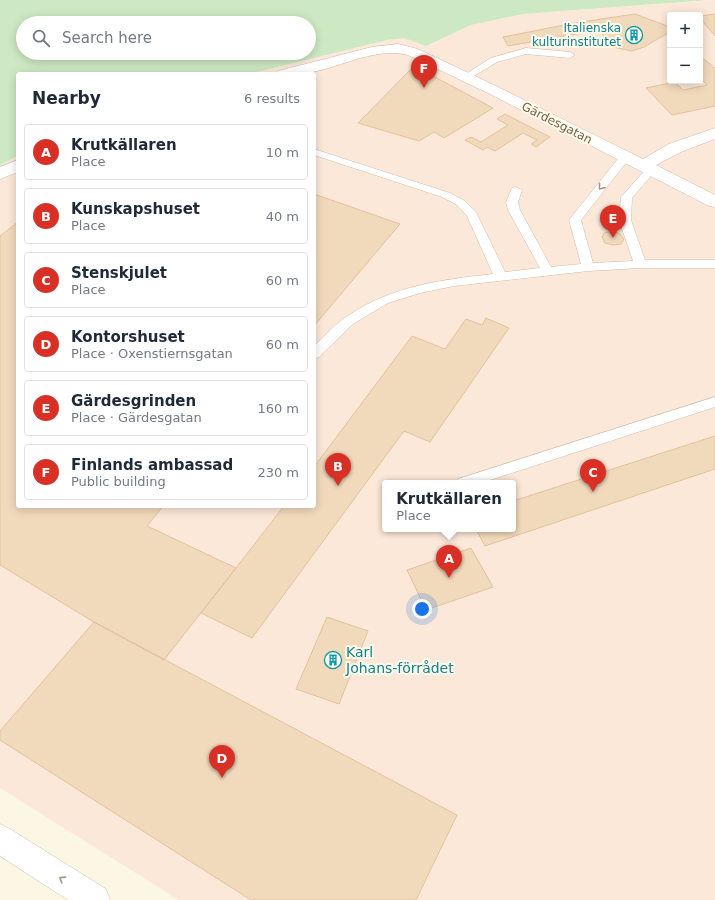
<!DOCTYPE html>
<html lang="en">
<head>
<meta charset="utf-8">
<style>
  :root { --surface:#fff; --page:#f2f2f3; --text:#1f2937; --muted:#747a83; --line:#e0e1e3; --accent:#d93025 }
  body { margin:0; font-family:"DejaVu Sans",sans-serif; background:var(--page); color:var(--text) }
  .controls { position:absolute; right:12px; top:12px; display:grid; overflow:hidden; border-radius:4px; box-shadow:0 2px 10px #0003 }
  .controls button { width:36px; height:36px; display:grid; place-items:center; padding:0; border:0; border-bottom:1px solid var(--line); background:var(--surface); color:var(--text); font:20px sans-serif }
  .you { position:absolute; left:422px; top:609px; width:14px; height:14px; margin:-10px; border:3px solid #fff; border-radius:50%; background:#1a73e8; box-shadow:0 0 0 6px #1a73e833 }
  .badge { display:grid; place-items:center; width:26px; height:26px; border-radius:50%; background:var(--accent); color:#fff; font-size:13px; font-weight:700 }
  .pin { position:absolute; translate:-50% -33px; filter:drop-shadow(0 1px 2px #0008) }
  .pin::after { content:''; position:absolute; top:21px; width:14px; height:12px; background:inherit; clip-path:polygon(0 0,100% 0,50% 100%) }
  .popup { position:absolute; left:382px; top:480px; width:134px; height:52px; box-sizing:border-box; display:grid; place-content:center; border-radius:4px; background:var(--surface); filter:drop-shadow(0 1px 3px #0005); font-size:13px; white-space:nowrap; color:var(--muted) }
  .popup b { font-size:15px; color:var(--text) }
  .popup::after { content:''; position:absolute; left:50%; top:100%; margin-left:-8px; border:8px solid transparent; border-top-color:var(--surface) }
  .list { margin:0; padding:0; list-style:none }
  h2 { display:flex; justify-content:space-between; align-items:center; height:52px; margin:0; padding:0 16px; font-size:17px }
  h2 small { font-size:13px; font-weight:400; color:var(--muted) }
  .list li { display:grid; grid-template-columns:26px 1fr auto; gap:12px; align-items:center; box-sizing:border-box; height:56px; margin:0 8px 8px; padding:0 8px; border:1px solid var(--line); border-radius:4px }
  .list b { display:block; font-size:15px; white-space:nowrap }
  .list p { margin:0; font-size:13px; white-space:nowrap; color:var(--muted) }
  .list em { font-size:13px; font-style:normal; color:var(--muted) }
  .icon { flex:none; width:22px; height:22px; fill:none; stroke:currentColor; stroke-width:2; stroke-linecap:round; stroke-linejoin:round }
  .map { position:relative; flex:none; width:715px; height:900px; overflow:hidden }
  .search { position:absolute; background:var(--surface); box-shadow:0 2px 10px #0003; left:16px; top:16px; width:300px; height:44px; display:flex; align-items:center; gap:10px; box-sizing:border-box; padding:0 14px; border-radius:22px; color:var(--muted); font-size:15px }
  .panel { position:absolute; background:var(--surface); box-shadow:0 2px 10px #0003; left:16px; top:72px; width:300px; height:436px; border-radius:4px }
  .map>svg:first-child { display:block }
  .commercial { fill:#fce8d8; fill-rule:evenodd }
  .green { fill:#cde9c3; fill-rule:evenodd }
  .building { fill:#f1d9bc; stroke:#e3c29d }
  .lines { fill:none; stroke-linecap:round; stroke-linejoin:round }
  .lane-casing { stroke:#cdbfab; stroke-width:1 }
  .street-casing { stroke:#cdbfab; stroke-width:1 }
  .secondary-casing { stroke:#d0c0a8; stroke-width:1 }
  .lane { fill:#fff; fill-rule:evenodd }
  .street { fill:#fff; fill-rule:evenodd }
  .secondary { fill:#fff; fill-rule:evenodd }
  .oneway { stroke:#a59789 }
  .labels { text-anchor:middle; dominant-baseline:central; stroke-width:4; stroke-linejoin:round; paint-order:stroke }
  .far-culture-label { font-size:12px; fill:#0d838f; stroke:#fffaea; text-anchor:end }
  .far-street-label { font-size:12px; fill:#745f4a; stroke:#fffaea }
  .culture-label { font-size:14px; fill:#0d838f; stroke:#fffaea; text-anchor:start }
</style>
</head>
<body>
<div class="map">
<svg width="715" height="900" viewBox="0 0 715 900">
  <rect width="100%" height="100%" fill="#fcf6e4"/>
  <!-- commercial -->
  <path class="commercial" d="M715,0V900H179L0,788V165L18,156V506H314V74H249L387,40L404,38L427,46L471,25L523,14ZM670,15H700V81H670ZM385,483H513V529H385Z"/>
  <!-- green -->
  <path class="green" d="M0,0H709L523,14L471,25L426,46L404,38L387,40L249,74H18V156L0,165ZM23,23H309V53H23Z"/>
  <!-- building -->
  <path class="building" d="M635,14L670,27V32L644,47L632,51L613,47L599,30L508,46L503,37L575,23Z
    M715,14V36L700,18V16Z
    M700,56L715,68V106L672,115L646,88L675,82L683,90L707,85L700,78Z
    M414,66L493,108L444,138L434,132L419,141L358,123Z
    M505,114L550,137L536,147L531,144L537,140L523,133L495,151L487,147L483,150L465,140L471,137L481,142L508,125L497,119Z
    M314,194L400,224L314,326Z
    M18,222V506H163L147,526L236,568L164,660L94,622L0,565V236Z
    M612,231L620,234L624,239L621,244L613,245L605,243L602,237L604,233Z
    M486,318L509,328L430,442L404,431L252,638L201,613L284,506H314V467L412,336L445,349L466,319L482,325Z
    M715,436V469L485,546L476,529H513V501Z
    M471,548L493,587L426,610L407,570Z
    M327,617L368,631L339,704L296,689Z
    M94,622L457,815L416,900H251L0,740V731Z"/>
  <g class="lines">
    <!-- lane casing -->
    <g class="lane-casing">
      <path id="lane" d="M526,48L570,52L575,55L570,58L526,54L497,62L469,79L466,80L461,77L491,58Z
        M314,149L450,193L465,201L476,212L505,272L540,268L508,210L506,202L512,188L516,187L522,190L518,202L520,210L551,267L581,264L569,220L621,155H629L630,157L629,159L581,220L593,263L633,261L619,220L621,197L647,168L651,167L656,170L632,198L631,220L645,260H715V268H640L588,271L454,286L420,293L388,303L353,324L319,357L314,359V346C324,337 334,325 346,317C391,286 440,280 493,274L467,216L457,205L442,197L314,155Z
        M715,397V407L481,483H456L458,479Z"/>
    </g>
    <!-- street casing -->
    <g class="street-casing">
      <path id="street" d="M398,44L418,49L498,87L643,159L669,144L715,128V139L681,152L656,165L715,195V207L709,206L488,93L408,55C373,46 335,71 300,74C292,75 283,74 275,74L278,71L372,47Z
        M18,160V172L0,179V167Z"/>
    </g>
    <!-- secondary casing -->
    <g class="secondary-casing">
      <path id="secondary" d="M0,824L10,829L106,889L110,900H68L0,856Z"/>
    </g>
    <!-- lane -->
    <use href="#lane" class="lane"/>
    <!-- street -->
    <use href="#street" class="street"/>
    <!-- secondary -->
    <use href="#secondary" class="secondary"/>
  </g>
  <!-- one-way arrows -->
  <defs><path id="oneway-chevron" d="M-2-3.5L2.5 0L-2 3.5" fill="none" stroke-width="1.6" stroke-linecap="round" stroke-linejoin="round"/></defs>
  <g class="oneway">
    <use href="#oneway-chevron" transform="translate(601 187) rotate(129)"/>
    <use href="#oneway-chevron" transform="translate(62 879) rotate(-147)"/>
  </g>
  <!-- icons -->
  <defs>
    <g id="building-ring" transform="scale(0.9)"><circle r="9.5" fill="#fffaea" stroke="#0f9aa8" stroke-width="1.5"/><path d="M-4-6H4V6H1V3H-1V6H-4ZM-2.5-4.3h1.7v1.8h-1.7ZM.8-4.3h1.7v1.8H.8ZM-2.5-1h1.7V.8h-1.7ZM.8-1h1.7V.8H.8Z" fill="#0f9aa8"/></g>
  </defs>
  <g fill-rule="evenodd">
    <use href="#building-ring" x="634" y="35"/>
    <use href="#building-ring" x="333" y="660"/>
  </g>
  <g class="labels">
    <!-- far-culture labels -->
    <g class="far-culture-label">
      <text x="621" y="28">Italienska<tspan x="621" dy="14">kulturinstitutet</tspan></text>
    </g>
    <!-- far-street labels -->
    <g class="far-street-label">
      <text transform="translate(557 123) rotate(27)">Gärdesgatan</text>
    </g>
    <!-- culture labels -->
    <g class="culture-label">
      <text x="346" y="652">Karl<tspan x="346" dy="16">Johans-förrådet</tspan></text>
    </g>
  </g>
</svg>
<div class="controls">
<button>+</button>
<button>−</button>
</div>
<div class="you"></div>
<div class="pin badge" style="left:449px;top:578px">A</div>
<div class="popup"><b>Krutkällaren</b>Place</div>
<div class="pin badge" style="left:338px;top:486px">B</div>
<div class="pin badge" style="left:593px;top:492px">C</div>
<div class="pin badge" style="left:222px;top:778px">D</div>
<div class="pin badge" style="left:613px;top:238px">E</div>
<div class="pin badge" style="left:424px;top:88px">F</div>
<div class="search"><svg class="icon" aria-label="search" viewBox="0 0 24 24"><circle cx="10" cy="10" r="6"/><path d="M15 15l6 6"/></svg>Search here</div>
<section class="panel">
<h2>Nearby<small>6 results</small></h2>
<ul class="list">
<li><span class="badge">A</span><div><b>Krutkällaren</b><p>Place</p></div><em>10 m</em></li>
<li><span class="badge">B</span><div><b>Kunskapshuset</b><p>Place</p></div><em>40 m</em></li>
<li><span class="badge">C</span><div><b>Stenskjulet</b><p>Place</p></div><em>60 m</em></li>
<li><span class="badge">D</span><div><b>Kontorshuset</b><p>Place · Oxenstiernsgatan</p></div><em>60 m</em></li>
<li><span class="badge">E</span><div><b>Gärdesgrinden</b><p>Place · Gärdesgatan</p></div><em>160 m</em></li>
<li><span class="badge">F</span><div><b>Finlands ambassad</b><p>Public building</p></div><em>230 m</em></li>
</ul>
</section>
</div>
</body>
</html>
